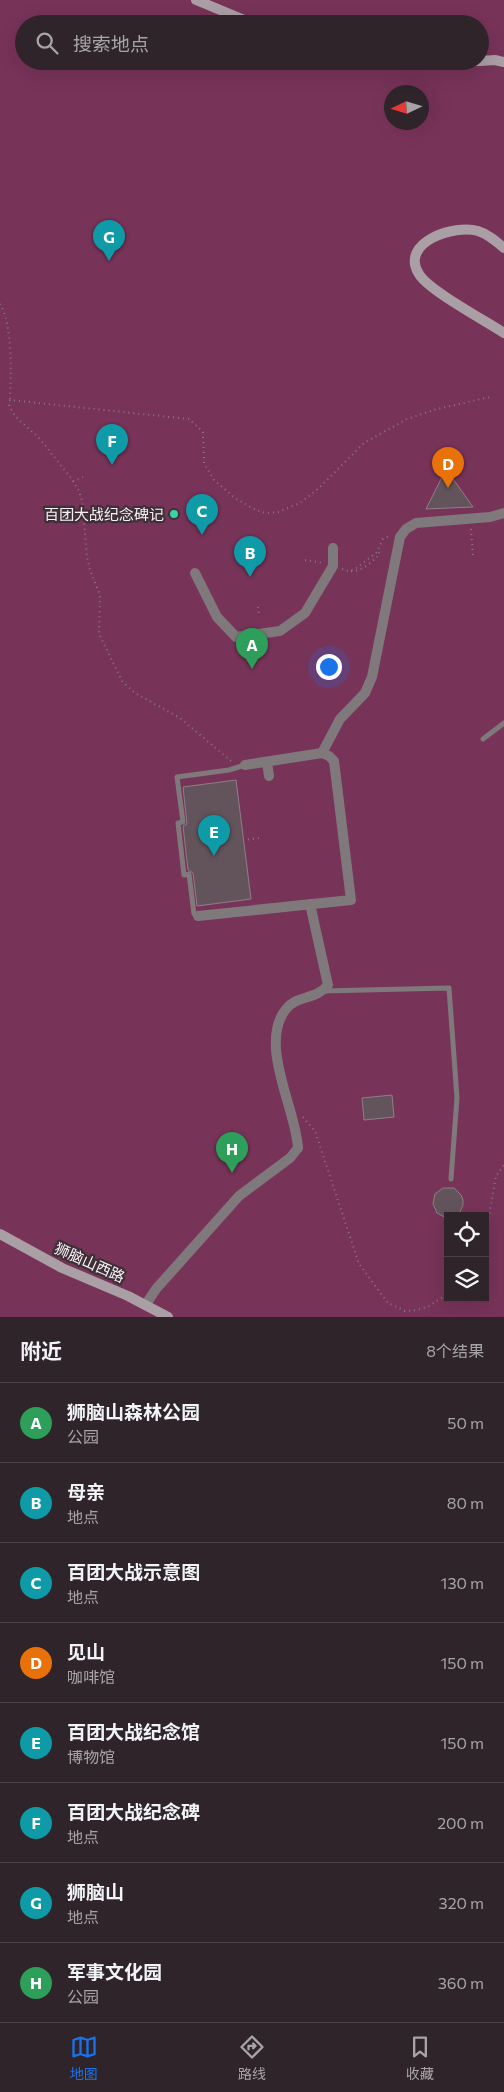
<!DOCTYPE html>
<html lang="zh">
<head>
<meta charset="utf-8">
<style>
  :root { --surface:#2e2429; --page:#3a3035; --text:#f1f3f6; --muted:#a7a4a8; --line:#494146; --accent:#1a73e8 }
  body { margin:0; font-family:Commissioner,"Noto Sans SC",sans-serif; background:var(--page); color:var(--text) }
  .controls { position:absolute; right:15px; bottom:15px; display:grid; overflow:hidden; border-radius:0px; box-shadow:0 5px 20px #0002 }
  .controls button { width:45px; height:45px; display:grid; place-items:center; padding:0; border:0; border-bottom:1px solid var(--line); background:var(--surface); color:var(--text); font:25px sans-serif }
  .compass { position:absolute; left:384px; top:85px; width:45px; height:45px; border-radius:50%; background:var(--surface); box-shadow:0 5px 20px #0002; rotate:266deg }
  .you { position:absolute; left:328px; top:666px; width:18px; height:18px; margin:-12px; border:4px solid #fff; border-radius:50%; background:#1a73e8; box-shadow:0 0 0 8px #1a73e833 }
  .badge { display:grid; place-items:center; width:32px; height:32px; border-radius:50%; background:var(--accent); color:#fff; font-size:16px; font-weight:700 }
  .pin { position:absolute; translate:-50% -41px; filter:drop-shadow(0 1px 2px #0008) }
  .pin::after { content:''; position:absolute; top:26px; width:18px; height:15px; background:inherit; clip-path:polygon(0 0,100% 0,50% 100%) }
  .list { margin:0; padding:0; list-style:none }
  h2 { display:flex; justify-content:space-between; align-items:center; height:65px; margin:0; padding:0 20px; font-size:21px }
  h2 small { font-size:16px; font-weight:400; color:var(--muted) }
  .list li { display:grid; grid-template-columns:32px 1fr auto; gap:15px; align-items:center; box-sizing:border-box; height:80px; padding:0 20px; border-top:1px solid var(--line) }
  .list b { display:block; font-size:19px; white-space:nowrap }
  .list p { margin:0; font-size:16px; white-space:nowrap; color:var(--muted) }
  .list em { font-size:16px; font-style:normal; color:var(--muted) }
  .icon { flex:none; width:28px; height:28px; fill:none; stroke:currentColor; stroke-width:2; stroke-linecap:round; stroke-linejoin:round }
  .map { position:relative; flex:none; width:504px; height:1317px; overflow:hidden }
  .search { position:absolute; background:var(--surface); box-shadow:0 5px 20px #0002; left:15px; right:15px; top:15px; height:55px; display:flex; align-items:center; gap:12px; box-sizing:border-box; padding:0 18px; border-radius:28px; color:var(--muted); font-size:19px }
  .sheet { height:705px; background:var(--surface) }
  nav { display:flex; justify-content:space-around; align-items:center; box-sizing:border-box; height:70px; border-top:1px solid var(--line); background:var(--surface); font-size:14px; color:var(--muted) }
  nav a { display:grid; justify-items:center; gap:2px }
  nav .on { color:var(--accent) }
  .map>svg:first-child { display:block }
  .green { fill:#783359; fill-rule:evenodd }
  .building { fill:#63545b; stroke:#8f7f86 }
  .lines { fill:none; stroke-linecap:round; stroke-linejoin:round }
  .path { stroke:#867980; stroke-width:2; stroke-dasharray:1 4; stroke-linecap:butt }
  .lane { stroke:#80797c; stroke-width:5 }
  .street { stroke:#80797c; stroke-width:10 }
  .secondary { stroke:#aa9fa4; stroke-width:10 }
  .poi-dot { fill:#38d4a6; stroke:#3e3037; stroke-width:2 }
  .labels { text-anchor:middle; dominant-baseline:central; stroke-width:4.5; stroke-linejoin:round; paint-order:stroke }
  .poi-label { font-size:15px; fill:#f9eff4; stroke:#3e3037; text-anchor:end }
  .street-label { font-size:15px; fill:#f9eff4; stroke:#3e3037 }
</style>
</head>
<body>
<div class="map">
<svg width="504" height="1317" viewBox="0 0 504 1317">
  <rect width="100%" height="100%" fill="#3e3037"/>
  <!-- green -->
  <path class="green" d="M0,0H504V1317H0ZM24,24H480V61H24ZM392,92H422V122H392ZM448,1216H485V1298H448Z"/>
  <!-- building -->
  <path class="building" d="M446,469L473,507L426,509Z
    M236,780L251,899L197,906L193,873L188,870L183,826L187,824L183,787Z
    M392,1095L394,1117L364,1120L362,1098Z
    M443,1188H454L461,1195L463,1200V1205L459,1214L448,1216V1219L437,1213L433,1204L435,1194Z"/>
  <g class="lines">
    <!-- path -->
    <path class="path" d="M0,304C13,324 11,376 10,400
      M73,481L83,477
      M471,529L473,556
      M305,560L323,563
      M342,569L349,571L355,569L377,552L383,539L391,535
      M351,571C362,572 371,562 379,555V549
      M258,607L259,613
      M231,761L180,718L135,693L122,681L99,634L100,595L90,570L87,557L82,501L79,491L71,478L40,439L15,416L9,406L10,400L189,419L203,432L204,463L214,480L235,498L254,509L265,513L278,512L300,503L319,488L364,443L407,419L437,409L490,397
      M243,840L260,838
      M303,1117L315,1131L359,1264L388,1303L405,1311L417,1310L429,1306L448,1294
      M485,1238L496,1176L504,1165"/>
    <!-- lane -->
    <path class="lane" d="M483,739L504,723
      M197,916L194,914L189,874L184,875L178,823L183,822L177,777L229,770L245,765
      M323,991L449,988L457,1098L451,1179"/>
    <!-- street -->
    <path class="street" d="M195,573L217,617L236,637L280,631L305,613L333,566V548
      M267,762L269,776
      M245,765L322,753
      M198,916L351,900L334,761L329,756L322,753L340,719L365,693L372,677L400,537L406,529L416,523L490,517L504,513
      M146,1304L156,1289L239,1196L290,1158L298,1148C296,1109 258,1044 286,1009C297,995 316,1000 328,985L310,904"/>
    <!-- secondary -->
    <path class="secondary" d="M196,0L254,24
      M384,61L399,65L478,61
      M480,61L495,60L504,62
      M504,248C496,241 488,234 478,231C455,224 399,242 419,274C428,290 486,321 504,333
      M0,1234L62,1268L128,1296L168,1317"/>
  </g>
  <!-- markers -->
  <circle class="poi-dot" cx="174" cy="514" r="5"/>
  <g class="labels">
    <!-- poi labels -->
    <g class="poi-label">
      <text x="164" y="514">百团大战纪念碑记</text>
    </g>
    <!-- street labels -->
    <g class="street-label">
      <text transform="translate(90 1262) rotate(24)">狮脑山西路</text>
    </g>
  </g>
</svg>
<div class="controls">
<button><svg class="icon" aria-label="locate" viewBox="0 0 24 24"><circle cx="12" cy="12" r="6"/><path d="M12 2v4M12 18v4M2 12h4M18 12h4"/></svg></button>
<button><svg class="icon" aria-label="layers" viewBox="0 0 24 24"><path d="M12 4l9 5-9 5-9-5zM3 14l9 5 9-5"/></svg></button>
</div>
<svg class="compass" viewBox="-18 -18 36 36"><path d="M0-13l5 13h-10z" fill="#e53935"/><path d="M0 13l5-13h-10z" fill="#a7a4a8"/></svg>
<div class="you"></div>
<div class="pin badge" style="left:252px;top:669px;background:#2e9e5b">A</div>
<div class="pin badge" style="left:250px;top:577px;background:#0f9aa8">B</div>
<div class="pin badge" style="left:202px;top:535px;background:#0f9aa8">C</div>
<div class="pin badge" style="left:448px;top:488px;background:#e8710a">D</div>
<div class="pin badge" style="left:214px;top:856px;background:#0f9aa8">E</div>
<div class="pin badge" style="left:112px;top:465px;background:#0f9aa8">F</div>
<div class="pin badge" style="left:109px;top:261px;background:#0f9aa8">G</div>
<div class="pin badge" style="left:232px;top:1173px;background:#2e9e5b">H</div>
<div class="search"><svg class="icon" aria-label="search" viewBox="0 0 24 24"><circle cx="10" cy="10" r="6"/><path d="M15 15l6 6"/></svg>搜索地点</div>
</div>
<section class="sheet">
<h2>附近<small>8个结果</small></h2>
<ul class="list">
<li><span class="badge" style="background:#2e9e5b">A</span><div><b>狮脑山森林公园</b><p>公园</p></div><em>50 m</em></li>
<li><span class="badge" style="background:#0f9aa8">B</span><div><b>母亲</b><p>地点</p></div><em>80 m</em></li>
<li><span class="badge" style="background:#0f9aa8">C</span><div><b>百团大战示意图</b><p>地点</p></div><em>130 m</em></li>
<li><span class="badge" style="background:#e8710a">D</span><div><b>见山</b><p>咖啡馆</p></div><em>150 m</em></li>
<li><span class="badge" style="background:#0f9aa8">E</span><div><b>百团大战纪念馆</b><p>博物馆</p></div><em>150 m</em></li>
<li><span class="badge" style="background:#0f9aa8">F</span><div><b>百团大战纪念碑</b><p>地点</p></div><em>200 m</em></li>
<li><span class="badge" style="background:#0f9aa8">G</span><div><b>狮脑山</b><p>地点</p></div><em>320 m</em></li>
<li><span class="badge" style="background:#2e9e5b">H</span><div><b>军事文化园</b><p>公园</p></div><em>360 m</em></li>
</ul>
</section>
<nav>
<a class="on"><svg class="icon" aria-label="map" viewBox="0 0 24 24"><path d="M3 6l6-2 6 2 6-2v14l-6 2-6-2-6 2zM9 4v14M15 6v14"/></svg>地图</a>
<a><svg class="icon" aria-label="directions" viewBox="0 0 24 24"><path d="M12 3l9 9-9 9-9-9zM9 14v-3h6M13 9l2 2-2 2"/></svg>路线</a>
<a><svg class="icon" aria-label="saved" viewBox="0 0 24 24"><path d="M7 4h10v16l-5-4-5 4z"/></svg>收藏</a>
</nav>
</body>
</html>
